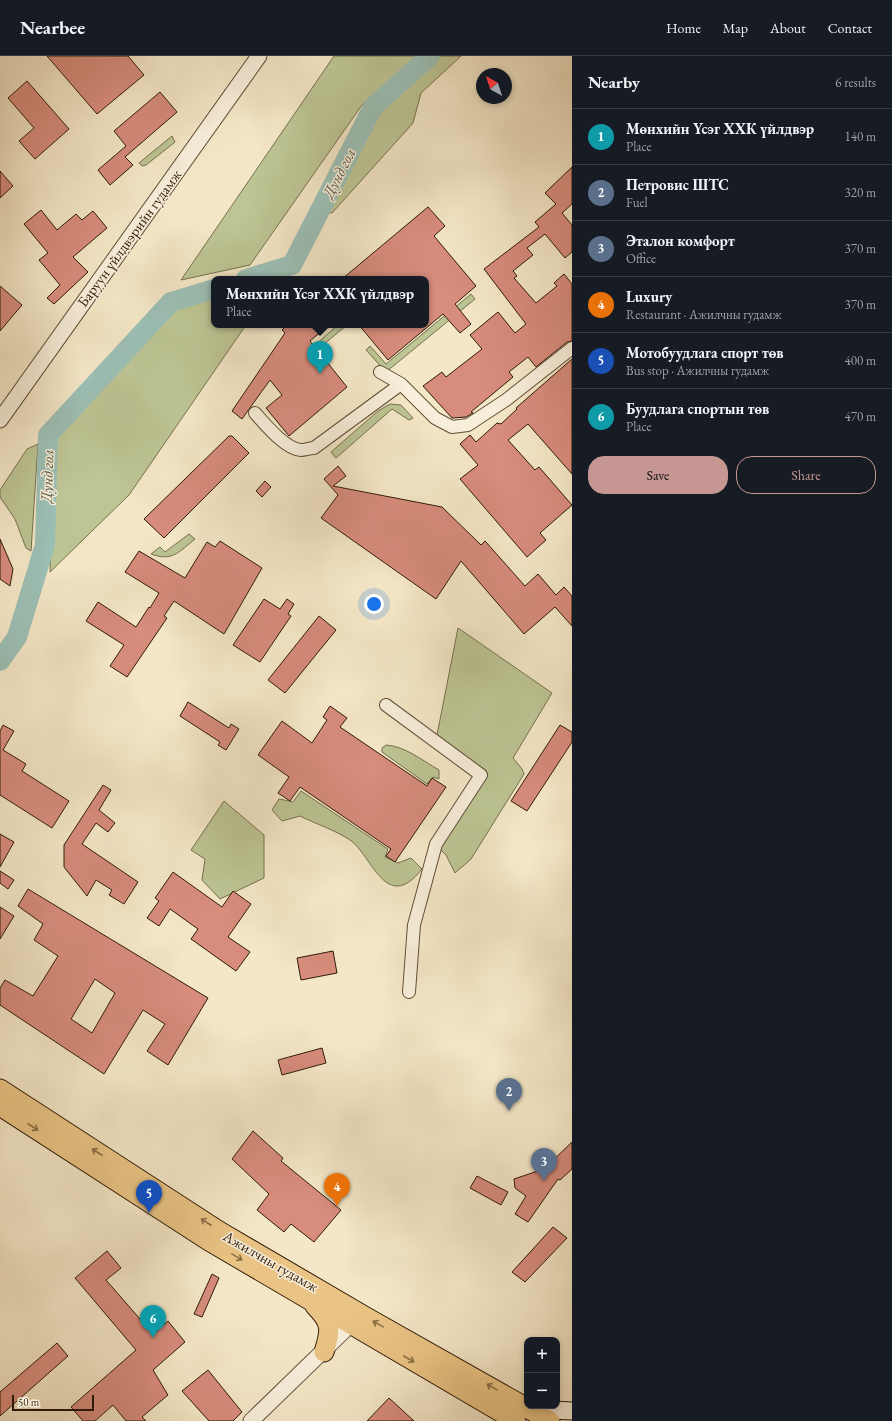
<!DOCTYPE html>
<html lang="en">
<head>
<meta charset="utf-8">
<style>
  :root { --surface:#171b24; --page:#20242c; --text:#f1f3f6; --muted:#9ea1a6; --line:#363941; --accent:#c59692 }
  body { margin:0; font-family:"EB Garamond",serif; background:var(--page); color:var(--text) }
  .controls { position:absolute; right:12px; bottom:12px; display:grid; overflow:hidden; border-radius:8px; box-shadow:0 2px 6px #0003 }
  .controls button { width:36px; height:36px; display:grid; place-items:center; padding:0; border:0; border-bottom:1px solid var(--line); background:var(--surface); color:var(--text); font:20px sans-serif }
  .compass { position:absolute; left:476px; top:12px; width:36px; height:36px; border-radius:50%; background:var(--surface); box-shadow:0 2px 6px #0003; rotate:321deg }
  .scale { position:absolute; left:12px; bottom:10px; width:82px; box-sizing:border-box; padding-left:4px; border:2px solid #2f1b08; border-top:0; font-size:11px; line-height:14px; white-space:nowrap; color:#2f1b08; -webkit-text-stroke:3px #f8efdb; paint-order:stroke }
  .you { position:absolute; left:374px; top:548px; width:14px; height:14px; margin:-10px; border:3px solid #fff; border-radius:50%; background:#1a73e8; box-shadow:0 0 0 6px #1a73e833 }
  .badge { display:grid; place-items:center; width:26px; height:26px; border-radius:50%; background:var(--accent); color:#fff; font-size:13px; font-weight:700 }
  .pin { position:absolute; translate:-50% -33px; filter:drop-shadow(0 1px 2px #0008) }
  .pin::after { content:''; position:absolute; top:21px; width:14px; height:12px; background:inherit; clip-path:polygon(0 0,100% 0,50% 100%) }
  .popup { position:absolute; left:211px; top:220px; width:218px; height:52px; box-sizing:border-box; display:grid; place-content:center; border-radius:8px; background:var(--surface); filter:drop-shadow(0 1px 3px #0005); font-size:13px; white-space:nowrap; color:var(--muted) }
  .popup b { font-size:15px; color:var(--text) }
  .popup::after { content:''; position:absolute; left:50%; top:100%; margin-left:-8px; border:8px solid transparent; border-top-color:var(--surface) }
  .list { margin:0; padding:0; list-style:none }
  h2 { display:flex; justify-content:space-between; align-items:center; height:52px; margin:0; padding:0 16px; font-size:17px }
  h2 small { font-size:13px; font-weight:400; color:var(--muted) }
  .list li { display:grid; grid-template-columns:26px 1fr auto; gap:12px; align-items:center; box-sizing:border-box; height:56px; padding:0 16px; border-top:1px solid var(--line) }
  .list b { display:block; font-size:15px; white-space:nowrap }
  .list p { margin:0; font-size:13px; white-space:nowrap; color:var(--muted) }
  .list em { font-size:13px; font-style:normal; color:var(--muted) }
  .actions { display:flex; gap:8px; padding:12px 16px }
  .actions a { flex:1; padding:9px 0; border:1px solid var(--accent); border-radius:16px; text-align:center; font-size:14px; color:var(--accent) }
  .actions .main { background:var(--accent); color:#111 }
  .map { position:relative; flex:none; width:572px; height:1365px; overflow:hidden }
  header { display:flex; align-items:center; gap:24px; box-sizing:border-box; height:56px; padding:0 20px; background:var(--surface); border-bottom:1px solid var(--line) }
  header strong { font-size:19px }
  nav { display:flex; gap:22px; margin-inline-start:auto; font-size:14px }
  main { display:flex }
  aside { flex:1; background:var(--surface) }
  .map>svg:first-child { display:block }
  .green { fill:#bdc594; stroke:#76704e }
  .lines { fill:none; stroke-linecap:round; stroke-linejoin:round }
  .river { stroke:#9cc0b6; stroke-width:20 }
  .building { fill:#d78c7c; stroke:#2f1b08; fill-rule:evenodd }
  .minor-casing { stroke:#604e38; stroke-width:14 }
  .tertiary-casing { stroke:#604e38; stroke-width:17 }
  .secondary-casing { stroke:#2f1b08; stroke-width:19 }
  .primary-casing { stroke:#2f1b08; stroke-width:21 }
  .minor { stroke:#f8efdb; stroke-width:12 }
  .tertiary { stroke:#f8efdb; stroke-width:15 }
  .secondary { stroke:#f8efdb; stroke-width:17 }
  .primary { stroke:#eac484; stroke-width:19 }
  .oneway { stroke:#8c7046 }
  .labels { text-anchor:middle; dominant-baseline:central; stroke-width:3; stroke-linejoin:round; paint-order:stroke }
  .street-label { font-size:15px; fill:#2f1b08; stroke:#f8efdb }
  .water-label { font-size:16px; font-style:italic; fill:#555545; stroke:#f8efdb }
</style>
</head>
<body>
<header>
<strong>Nearbee</strong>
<nav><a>Home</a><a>Map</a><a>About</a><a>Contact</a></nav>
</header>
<main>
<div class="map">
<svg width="572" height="1365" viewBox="0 0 572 1365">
  <rect width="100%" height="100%" fill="#f4e7c7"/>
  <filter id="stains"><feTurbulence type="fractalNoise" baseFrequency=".005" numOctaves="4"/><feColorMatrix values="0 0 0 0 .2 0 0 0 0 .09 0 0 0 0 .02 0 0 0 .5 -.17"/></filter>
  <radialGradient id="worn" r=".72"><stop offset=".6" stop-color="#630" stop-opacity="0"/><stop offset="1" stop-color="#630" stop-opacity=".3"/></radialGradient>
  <!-- green -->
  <path class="green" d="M334,0H418L362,49L250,209L181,224Z
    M436,0H461L421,37L413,67L332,157L310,155L375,54Z
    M172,80L175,86L146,109L142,110L139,107Z
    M471,238L475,243L386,316L366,294L370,290L386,308Z
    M214,239V269H246L129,439L50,516L54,379L175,249Z
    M338,269H347L318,293L315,289Z
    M390,348L401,349L413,362L409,364L392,353L336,402L331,396L378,355Z
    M38,388L31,495L26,492L15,463L0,441V434L27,393Z
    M189,478L195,483C179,496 172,506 151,498L160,491L165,496Z
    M458,572L552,637L513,702L522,713L524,718L471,803L455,817L446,799L439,792L483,719L437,679Z
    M386,689C405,690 423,705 439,714V723L433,721L427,728L382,696V692Z
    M301,735L388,793L385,801L398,807L411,802L422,813C386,859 372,799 350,784C335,774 316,768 300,760L282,765L272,754L279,743L293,746Z
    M224,745L264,779V822L220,843L202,824L205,803L191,794Z"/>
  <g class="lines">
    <!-- river -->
    <path class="river" d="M246,223L292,209L373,51L430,0
      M0,605L17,581L45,489L48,379L171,246L214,233"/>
  </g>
  <!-- building -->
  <path class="building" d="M47,0H128L144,19L97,58Z
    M27,25L69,73L35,103L19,85L34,72L8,42Z
    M160,36L177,56L125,101L133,109L110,129L98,114L126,90L114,75Z
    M572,111V148L562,157L572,169V196L565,202L545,178L527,192L533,199L513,215L517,220L514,222L536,247L557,230L554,227L564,218L572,228V285L567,286L536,311L528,301L509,316L513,321L471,356L473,357L466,361L452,362L423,330L442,316L446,321L482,293L470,279L498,256L515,277L526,268L484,213L539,171L535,166L556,148L545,137Z
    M0,115L13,130L0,142Z
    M428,151L445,170L434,180L476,230L455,248L471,268L460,277L443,258L388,304L359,269H426V223H342Z
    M41,154L57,174L76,158L82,164L93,155L107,172L73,201L88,216L54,248L47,242L60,229L39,204L48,197L24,168Z
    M0,230L22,249L0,275Z
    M287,269H329L310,285L347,331L289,380L266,352L282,339L270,324L242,363L232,355L285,277L282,274Z
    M572,303V418L528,368L508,384L535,414L539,411L572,449L540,477L546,484L527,501L460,423L478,409L460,388L470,379L476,386L497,367L501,368L517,353L516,352Z
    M229,380H232L249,397L164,482L144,463Z
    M338,410L346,420L333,430L442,451L481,489L485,485L525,530L538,518L556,539L564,531L572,540V570L555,551L524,578L461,505L436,543L321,462L338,439L324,423Z
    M265,425L271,431L262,441L256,435Z
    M0,483L13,513L10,530L0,523Z
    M220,485L262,512L224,578L174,545L164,560L167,562L127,621L110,610L124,589L86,565L98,546L136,571L149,551L150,552L159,537L125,516L139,495L185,522L207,486L215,491Z
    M264,543L280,553L287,543L294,548L288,558L291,560L260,606L233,589Z
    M319,560L336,574L285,637L268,624Z
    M188,646L229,672L231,668L239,673L226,694L218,689L220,686L180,660Z
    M330,650L347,662L340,671L427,730L432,722L446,731L395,806L386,800L391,793L300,731L290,745L278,737L289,721L258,699L282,665L312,687L327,664L323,661Z
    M3,669L14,675L3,694L26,708L22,715L69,745L52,772L0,739V675Z
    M560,669L572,676V686L527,755L511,745Z
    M103,729L111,734L99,754L115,767L108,776L96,767L82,788L138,826L124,848L109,839L112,834L96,824L87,840L64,811V789Z
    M0,778L14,786L0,811Z
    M0,815L14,824L8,833L0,827Z
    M173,816L222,851L233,835L251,848L228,881L250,896L236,915L191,883L198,873L170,853L159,870L147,862L159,845L155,842Z
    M28,833L208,942L168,1009L147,995L165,968L143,954L104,1018L0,949V932L5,924L33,940L58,900L34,884L43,868L18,850ZM95,923L115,937L92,977L71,963Z
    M0,851L14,860L0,883Z
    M333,895L337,917L301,924L297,902Z
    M322,992L326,1007L282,1019L278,1004Z
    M253,1075L283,1102L281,1105L341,1154L314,1186L291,1168L284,1176L257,1154L269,1138L232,1103Z
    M572,1086V1113L560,1124L558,1123L528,1166L515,1158L526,1140L515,1132L514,1123L538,1115L541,1111L544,1113Z
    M477,1120L508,1136L501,1149L470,1132Z
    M553,1171L567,1182L525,1226L512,1216Z
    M107,1195L121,1212L106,1224L153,1278L168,1265L185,1286L153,1314L168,1339L142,1361L146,1365H126L113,1349L95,1365H83L71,1351L136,1294L75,1222Z
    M212,1218L219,1222L202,1261L194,1258Z
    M57,1287L68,1300L0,1360V1336Z
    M208,1314L242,1356L233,1365H209L182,1335Z
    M389,1342L414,1365H367Z"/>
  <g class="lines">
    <!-- minor casing -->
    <g class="minor-casing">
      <path id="minor" d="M380,316L401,328L435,362L452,371L468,369L506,344L572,292
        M255,357C265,368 285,393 301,394C305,394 310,392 314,392L401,328
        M386,649L481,719L436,788L414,869L409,936"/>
    </g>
    <!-- tertiary casing -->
    <g class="tertiary-casing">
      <path id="tertiary" d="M0,364L259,0
        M251,1365L350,1269"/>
    </g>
    <!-- secondary casing -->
    <g class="secondary-casing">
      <path id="secondary" d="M535,1350L553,1354L572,1355"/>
    </g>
    <!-- primary casing -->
    <g class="primary-casing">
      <path id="primary" d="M0,1033L219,1175L366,1261L550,1365
        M0,1050L209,1185L516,1365
        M315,1250C332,1267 331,1274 324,1296"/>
    </g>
    <!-- minor -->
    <use href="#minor" class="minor"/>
    <!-- tertiary -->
    <use href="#tertiary" class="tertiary"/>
    <!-- secondary -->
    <use href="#secondary" class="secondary"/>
    <!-- primary -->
    <use href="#primary" class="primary"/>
  </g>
  <!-- one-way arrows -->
  <defs><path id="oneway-shaft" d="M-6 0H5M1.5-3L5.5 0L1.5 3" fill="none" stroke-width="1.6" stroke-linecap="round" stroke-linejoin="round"/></defs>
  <g class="oneway">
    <use href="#oneway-shaft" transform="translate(33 1071) rotate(33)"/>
    <use href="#oneway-shaft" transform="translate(97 1096) rotate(-147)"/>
    <use href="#oneway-shaft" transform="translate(206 1166) rotate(-147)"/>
    <use href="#oneway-shaft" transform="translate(237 1201) rotate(31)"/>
    <use href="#oneway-shaft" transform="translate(378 1268) rotate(-151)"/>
    <use href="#oneway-shaft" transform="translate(409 1303) rotate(30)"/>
    <use href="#oneway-shaft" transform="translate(492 1331) rotate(-151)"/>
  </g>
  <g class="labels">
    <!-- street labels -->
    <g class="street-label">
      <text transform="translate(129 182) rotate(-54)">Баруун үйлдвэрийн гудамж</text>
      <text transform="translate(271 1205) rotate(30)">Ажилчны гудамж</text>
    </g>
    <!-- water labels -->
    <g class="water-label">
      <text transform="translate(339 117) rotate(-63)">Дунд гол</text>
      <text transform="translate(47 420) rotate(-88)">Дунд гол</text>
    </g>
  </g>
  <rect width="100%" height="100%" filter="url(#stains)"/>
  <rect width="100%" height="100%" fill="url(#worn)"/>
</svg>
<div class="controls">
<button>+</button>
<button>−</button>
</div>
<svg class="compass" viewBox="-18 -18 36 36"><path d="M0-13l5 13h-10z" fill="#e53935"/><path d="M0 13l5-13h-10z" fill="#9ea1a6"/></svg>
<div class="scale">50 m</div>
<div class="you"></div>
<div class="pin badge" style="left:320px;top:318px;background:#0f9aa8">1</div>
<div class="popup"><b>Мөнхийн Үсэг ХХК үйлдвэр</b>Place</div>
<div class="pin badge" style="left:509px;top:1055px;background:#5c6f8a">2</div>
<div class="pin badge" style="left:544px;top:1125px;background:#5c6f8a">3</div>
<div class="pin badge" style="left:337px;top:1150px;background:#e8710a">4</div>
<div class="pin badge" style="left:149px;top:1157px;background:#1a4fb4">5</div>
<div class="pin badge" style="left:153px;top:1282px;background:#0f9aa8">6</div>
</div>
<aside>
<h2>Nearby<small>6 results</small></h2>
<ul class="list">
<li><span class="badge" style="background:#0f9aa8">1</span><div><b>Мөнхийн Үсэг ХХК үйлдвэр</b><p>Place</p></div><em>140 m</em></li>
<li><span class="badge" style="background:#5c6f8a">2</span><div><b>Петровис ШТС</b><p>Fuel</p></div><em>320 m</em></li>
<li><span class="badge" style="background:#5c6f8a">3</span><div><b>Эталон комфорт</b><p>Office</p></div><em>370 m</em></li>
<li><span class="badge" style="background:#e8710a">4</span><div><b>Luxury</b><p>Restaurant · Ажилчны гудамж</p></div><em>370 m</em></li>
<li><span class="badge" style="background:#1a4fb4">5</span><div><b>Мотобуудлага спорт төв</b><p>Bus stop · Ажилчны гудамж</p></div><em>400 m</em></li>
<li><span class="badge" style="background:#0f9aa8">6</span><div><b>Буудлага спортын төв</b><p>Place</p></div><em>470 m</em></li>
</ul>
<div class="actions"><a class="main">Save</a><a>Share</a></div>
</aside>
</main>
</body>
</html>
